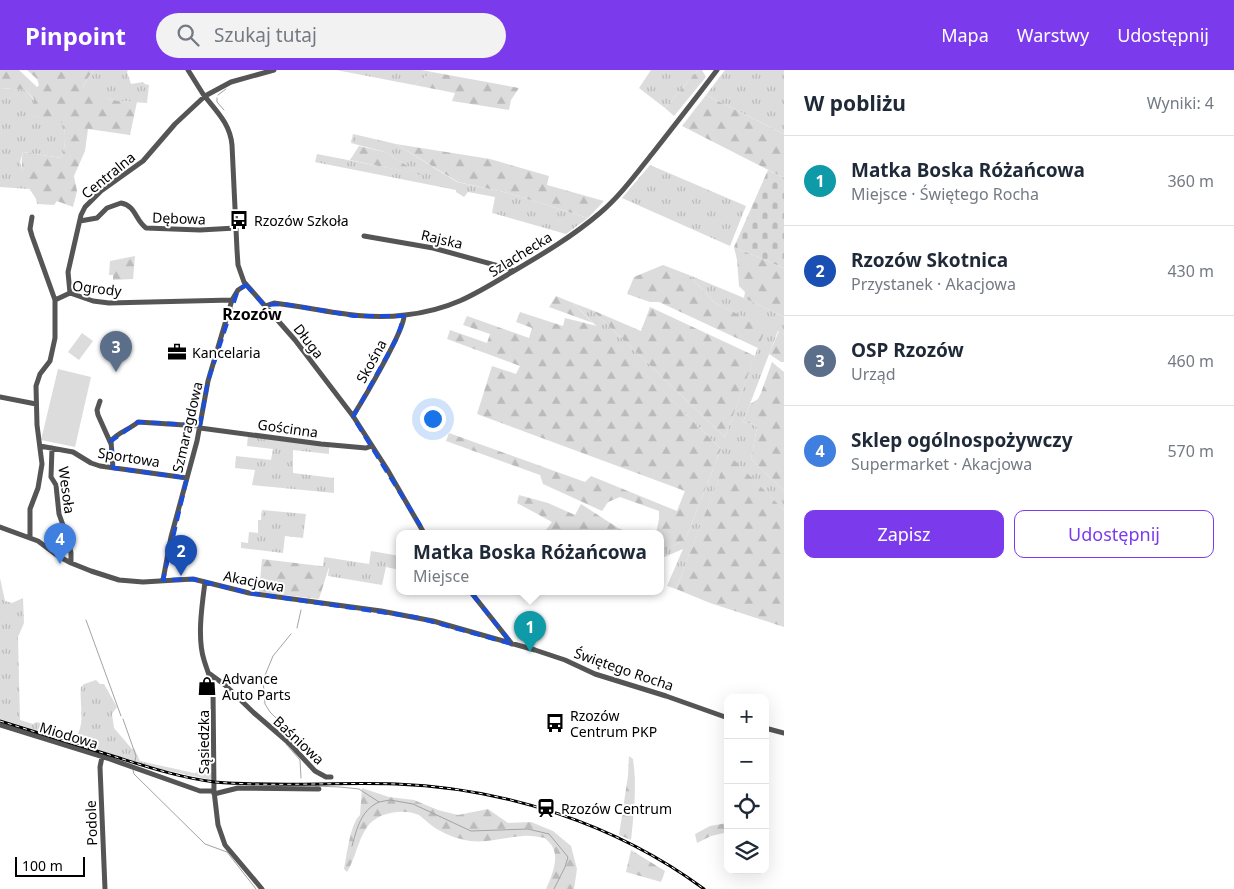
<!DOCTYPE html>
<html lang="pl">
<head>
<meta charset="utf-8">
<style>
  :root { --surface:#fff; --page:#f2f2f3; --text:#1f2937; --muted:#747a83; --line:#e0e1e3; --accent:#7c3aed }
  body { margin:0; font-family:"Noto Sans",sans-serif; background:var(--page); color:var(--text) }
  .controls { position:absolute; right:15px; bottom:15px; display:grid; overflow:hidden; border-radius:10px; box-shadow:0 5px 20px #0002 }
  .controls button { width:45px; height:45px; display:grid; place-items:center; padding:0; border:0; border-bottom:1px solid var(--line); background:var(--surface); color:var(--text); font:25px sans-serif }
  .scale { position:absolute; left:15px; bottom:12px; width:70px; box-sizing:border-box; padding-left:5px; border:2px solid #000; border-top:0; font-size:14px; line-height:18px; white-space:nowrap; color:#000; -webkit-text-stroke:4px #fff; paint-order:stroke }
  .you { position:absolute; left:432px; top:348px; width:18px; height:18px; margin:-12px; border:4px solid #fff; border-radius:50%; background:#1a73e8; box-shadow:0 0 0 8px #1a73e833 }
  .badge { display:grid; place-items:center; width:32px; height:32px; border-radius:50%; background:var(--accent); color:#fff; font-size:16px; font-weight:700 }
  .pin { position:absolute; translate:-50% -41px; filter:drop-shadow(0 1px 2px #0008) }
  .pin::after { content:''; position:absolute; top:26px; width:18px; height:15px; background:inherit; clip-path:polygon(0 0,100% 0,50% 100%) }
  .popup { position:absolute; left:396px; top:460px; width:268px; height:65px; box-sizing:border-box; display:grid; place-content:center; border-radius:10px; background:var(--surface); filter:drop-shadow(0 1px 4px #0005); font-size:16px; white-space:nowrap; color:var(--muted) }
  .popup b { font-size:19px; color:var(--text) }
  .popup::after { content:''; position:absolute; left:50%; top:100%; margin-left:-10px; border:10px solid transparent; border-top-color:var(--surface) }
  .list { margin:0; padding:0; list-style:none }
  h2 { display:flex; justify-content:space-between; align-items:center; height:65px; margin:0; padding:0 20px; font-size:21px }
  h2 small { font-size:16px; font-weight:400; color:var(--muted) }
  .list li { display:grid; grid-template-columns:32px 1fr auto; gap:15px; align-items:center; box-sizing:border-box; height:90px; padding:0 20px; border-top:1px solid var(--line) }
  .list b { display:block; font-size:19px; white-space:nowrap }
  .list p { margin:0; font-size:16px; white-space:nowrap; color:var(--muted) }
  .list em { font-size:16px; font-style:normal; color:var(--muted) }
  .actions { display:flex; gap:10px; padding:15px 20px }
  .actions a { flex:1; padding:11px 0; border:1px solid var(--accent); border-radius:10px; text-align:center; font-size:18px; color:var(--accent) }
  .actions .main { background:var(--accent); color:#fff }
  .icon { flex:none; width:28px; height:28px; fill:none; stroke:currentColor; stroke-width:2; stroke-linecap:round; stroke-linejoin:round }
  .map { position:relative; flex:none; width:784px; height:819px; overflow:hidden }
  header { display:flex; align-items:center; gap:30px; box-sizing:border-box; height:70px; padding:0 25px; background:var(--accent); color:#fff }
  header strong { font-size:24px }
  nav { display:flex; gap:28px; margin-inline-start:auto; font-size:18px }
  .search { width:350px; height:45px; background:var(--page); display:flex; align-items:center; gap:12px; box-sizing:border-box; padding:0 18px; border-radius:28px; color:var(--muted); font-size:19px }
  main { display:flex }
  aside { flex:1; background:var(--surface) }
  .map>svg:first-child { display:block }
  .grass { fill:url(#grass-tufts) }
  .forest { fill:url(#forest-firs) }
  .cemetery { fill:url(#cemetery-stones) }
  .park { fill:#dcdcdc }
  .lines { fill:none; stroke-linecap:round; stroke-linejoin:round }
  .stream { stroke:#a3a3a3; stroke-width:1 }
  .minor { stroke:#555; stroke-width:5 }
  .rail-casing { stroke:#000; stroke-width:3 }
  .rail { stroke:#fff; stroke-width:1; stroke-dasharray:4; stroke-linecap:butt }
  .marked { fill:none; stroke:#1d4ed8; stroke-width:4; stroke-dasharray:10 6; stroke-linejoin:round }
  .labels { text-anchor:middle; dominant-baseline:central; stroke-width:4; stroke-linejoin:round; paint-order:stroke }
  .street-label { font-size:14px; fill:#000; stroke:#fff }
  .poi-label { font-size:14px; fill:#000; stroke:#fff; text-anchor:start }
  .quarter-label { font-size:16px; font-weight:bold; fill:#000; stroke:#fff }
</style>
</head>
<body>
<header>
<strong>Pinpoint</strong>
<div class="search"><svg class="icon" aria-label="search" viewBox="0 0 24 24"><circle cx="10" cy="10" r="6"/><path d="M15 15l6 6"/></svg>Szukaj tutaj</div>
<nav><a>Mapa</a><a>Warstwy</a><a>Udostępnij</a></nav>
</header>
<main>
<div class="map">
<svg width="784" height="819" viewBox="0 0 784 819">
  <defs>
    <pattern id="grass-tufts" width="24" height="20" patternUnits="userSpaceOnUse" patternTransform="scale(1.25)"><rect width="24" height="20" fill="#dcdcdc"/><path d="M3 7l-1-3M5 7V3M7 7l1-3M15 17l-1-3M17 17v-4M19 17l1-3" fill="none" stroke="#bbb"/></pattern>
    <pattern id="forest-firs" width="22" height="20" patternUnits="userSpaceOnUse" patternTransform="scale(1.25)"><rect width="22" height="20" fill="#dcdcdc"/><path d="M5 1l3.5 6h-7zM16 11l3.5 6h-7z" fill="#bbb"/></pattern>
    <pattern id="cemetery-stones" width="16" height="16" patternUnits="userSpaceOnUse" patternTransform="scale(1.25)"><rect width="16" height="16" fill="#dcdcdc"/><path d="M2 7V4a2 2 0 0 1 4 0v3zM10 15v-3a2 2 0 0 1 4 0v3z" fill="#bbb"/></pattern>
  </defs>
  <rect width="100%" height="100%" fill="#fff"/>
  <!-- grass -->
  <path class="grass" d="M93,0H128L127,2L131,14L143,12L145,14L149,15L147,33L119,31L98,27L83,16Z
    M336,0H422L432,2L414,15Z
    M651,0H698L665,38L639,18Z
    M725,0H784V64L706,25Z
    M0,18L26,20L34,30L32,46L63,52C66,64 66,77 61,88L23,82L20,92L29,119L0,117Z
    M353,64L396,74L457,112L508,123L588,148L566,164L492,143L495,127L468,122L464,127L456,122V120L315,92L317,84L420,104L385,82L351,73Z
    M650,95L746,136L730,176L622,128Z
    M689,205L744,228L784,247V264L778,261L743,352L753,354L757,357L751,389L784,421V440L728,385L676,519L667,516L683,479L660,489V482L685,470L721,379L573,233L592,240L725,367L765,258L715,233Z
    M248,365L329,376V384L293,380V403L334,408V423L252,415L255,400L235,398L236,386L271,390L273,379L247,376Z
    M262,440L306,444L303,468L285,466L283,483L241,478V472L248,473L249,462L258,463V450H261Z
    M371,481L400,486V500L386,497L382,515L328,506L329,498L323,497L324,487L369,494Z
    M0,508L5,531L12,533L23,528L24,553L18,567L20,650L33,654L36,652L41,653L45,659L76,667C86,652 79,634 81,617L84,614L96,610L100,614H104L117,637L112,644L114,658L132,679L134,678L140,691L194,703H196L197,701L213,702L212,710L155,698L0,649Z"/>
  <!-- forest -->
  <path class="forest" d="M0,0H19L37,17L39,15L37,9L27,0H93L83,16C103,30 113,31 137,32L130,65L88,59L85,81L74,106L77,121L73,137L57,131L54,135L37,134C37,128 34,126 30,120C23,111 20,93 23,82L61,88C66,77 66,64 63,53L31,46L34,29L26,20L0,18Z
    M698,0H702L706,7L674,46L665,38Z
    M432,2L519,18L511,30L509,40L452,31L455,23L414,15Z
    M706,25L784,64V108L682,56Z
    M396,74L490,89L549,106L547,115L604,131L588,148L508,123L458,112Z
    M359,76L385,82L422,105L350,90Z
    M734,177L784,198V247L744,228L745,222L739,216L737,190Z
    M135,186L133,209L113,210V205H109L110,191Z
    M663,195L689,205L715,233L766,258L758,278L659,232H650L627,224L634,207Z
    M556,226L573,233L593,253L549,237Z
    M650,237L755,286L725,367L592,240L641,261Z
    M520,242L563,256L565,248L597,256L721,379L685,470L660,482V463H656L659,449V441L620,427L608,432L602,441L543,414L540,405L446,371L449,363L585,412L591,406L677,441L685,421L477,344L492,296L516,304L520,296L447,269L450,260L487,273L490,264L463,255L467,246L529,268L532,258L516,252Z
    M779,261L784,264V292H781L769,284Z
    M772,292L784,302V421L751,389L757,357L753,354L743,352L750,334L758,329L761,323Z
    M728,384L784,440V557L710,533L676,519Z
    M519,425L548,433L575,445L581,434L618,458L631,463H554L546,460L552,452L517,433Z
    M262,489L329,497L319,529L259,522Z
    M629,686L633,689C637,717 634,742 631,770L619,765L628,706Z
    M362,718L389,727L414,730L438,740L458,745L488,739L508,753L531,752L553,761L571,776L577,799L574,819H546C551,808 559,790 553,778C552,775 548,771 545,768C538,767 530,765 523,766C504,767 490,773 470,771C457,769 441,763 431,755C427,752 423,748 419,745C404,738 377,742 367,757C357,772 356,787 347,802L344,799C347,785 350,754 360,745Z
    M727,753L724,763L711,766L697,773L695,764L710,756Z
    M631,780L665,801L661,812L626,802Z"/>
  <!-- cemetery -->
  <path class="cemetery" d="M768,100L784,108V198L734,177Z"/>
  <!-- park -->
  <path class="park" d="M82,263L93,271L79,290L68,282Z
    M58,299L91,307L75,377L41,370Z"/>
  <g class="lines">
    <!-- stream -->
    <path class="stream" d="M218,25L226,19
      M217,28V32L224,40
      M86,550L121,646
      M297,558L301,540
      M123,649L136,686L135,691
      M284,656L270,642L265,634L263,610L273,586L291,564
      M288,660L289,669
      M286,674L300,690L301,708
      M133,700L134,704L205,774L227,782L256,819
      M315,716L340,717L359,719L379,732L390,730L413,734L471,761L528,759L549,764L568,787L565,797L554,819
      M352,776C357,758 361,740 379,732"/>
    <!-- minor -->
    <path class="minor" d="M188,0C193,8 198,16 203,24C216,41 230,53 232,75L237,180L238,195L244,212L295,270L353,346L387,399L424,463
      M32,147L30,159L32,166L55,230
      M80,151L97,148L107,138L121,133C136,136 135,150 146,158L200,160L236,158
      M364,166L433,178L510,199L512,202
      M70,223L68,202L81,145L85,137L101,121L143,91L175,54L205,26L231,12L274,0
      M265,236L274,233C317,238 360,251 405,245C450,240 474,225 512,202C543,184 573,166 600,143C620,126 636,104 652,84C674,56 696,28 717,0
      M0,327L36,334
      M100,331L97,340L98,345L111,374
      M353,346C363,330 404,261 404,246
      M200,358L321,374L366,378L372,376
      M40,376L73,382L91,393L100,396L187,408
      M52,378L51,407L56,415L59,444L68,469L71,483V493
      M113,398L111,371C118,362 129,360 138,352L200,356
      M0,457L38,471L58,486L71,493L91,501L119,510L143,512L193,509L249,523L381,541L433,551L535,580L565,590L595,604L666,626L728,648
      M30,468V439L38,418L42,394L37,355L36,316L40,304L50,291L55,268V230L70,223L93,231L109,233L232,230
      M163,510L171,467L197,371L208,311L232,230L238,220L246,215
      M205,512C202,535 197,568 204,590C207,600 211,609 213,620L214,721L218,755L225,775L262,819
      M470,521L512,574
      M210,604L225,615L254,643L289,673L315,701L326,707H331
      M0,655L107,688L200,721H214
      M765,658L784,663
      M102,687L100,697L105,819
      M214,724L238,718L319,719"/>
    <!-- rail casing -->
    <g class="rail-casing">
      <path id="rail" d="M0,651C39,663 77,675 116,687C148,697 181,708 215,712C275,717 336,712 396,714C505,718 616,754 704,819"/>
    </g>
    <!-- rail -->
    <use href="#rail" class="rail"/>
  </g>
  <!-- marked area -->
  <path class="marked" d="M246,215L264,235L284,234L354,246H404L397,268L353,347L430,471L512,574L415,547L249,523L193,509L163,510L187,408L113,398L111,371L138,352L200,355L208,311L238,220Z"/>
  <!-- icons -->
  <defs>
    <g id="bus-bare" transform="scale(1.5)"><path d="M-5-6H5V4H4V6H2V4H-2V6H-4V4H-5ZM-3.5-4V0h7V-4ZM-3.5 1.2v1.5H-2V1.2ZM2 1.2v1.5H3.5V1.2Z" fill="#000" stroke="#fff" stroke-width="2.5" paint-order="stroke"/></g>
    <g id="office-bare" transform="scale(1.5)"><path d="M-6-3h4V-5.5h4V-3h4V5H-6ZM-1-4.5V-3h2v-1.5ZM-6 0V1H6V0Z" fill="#000" stroke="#fff" stroke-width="2.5" paint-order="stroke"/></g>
    <g id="shop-bare" transform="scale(1.5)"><path d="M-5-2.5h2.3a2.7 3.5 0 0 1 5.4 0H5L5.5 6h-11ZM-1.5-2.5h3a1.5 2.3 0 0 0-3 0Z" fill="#000" stroke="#fff" stroke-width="2.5" paint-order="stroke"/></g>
    <g id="station-bare" transform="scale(1.5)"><path d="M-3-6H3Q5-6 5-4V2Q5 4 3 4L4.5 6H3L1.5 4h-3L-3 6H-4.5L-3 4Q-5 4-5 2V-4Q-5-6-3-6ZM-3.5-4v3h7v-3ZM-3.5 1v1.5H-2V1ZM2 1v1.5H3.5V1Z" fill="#000" stroke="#fff" stroke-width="2.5" paint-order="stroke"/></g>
  </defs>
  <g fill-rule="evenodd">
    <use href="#bus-bare" x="239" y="150"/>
    <use href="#office-bare" x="177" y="282"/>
    <use href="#shop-bare" x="207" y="616"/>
    <use href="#bus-bare" x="555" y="653"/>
    <use href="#station-bare" x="546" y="738"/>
  </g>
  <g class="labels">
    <!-- street labels -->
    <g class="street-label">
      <text transform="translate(108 105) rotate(-39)">Centralna</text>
      <text transform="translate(179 148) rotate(2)">Dębowa</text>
      <text transform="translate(442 169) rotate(13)">Rajska</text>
      <text transform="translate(520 184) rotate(-32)">Szlachecka</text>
      <text transform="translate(97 218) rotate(7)">Ogrody</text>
      <text transform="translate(309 271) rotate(52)">Długa</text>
      <text transform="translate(371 291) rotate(-61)">Skośna</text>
      <text transform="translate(187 357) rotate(-77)">Szmaragdowa</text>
      <text transform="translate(288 358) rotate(8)">Gościnna</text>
      <text transform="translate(129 387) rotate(9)">Sportowa</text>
      <text transform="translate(67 420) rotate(82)">Wesoła</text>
      <text transform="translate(254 511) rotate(11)">Akacjowa</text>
      <text transform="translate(624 599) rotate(19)">Świętego Rocha</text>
      <text transform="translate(69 665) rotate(17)">Miodowa</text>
      <text transform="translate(299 670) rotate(43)">Baśniowa</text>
      <text transform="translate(203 672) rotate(-90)">Sąsiedzka</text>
      <text transform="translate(91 753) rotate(-92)">Podole</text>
    </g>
    <!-- poi labels -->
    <g class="poi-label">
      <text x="254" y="150">Rzozów Szkoła</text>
      <text x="192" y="282">Kancelaria</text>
      <text x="222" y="608">Advance<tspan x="222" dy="16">Auto Parts</tspan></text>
      <text x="570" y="645">Rzozów<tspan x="570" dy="16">Centrum PKP</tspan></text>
      <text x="561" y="738">Rzozów Centrum</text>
    </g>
    <!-- quarter labels -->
    <g class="quarter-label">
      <text x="252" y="244">Rzozów</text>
    </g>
  </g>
</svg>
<div class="controls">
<button>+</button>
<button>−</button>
<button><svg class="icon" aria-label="locate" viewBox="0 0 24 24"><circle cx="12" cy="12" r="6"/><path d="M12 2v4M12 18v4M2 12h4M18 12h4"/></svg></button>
<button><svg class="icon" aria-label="layers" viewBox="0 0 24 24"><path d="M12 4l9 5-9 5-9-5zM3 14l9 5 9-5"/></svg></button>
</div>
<div class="scale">100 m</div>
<div class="you"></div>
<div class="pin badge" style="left:530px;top:582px;background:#0f9aa8">1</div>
<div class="popup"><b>Matka Boska Różańcowa</b>Miejsce</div>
<div class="pin badge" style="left:181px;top:506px;background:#1a4fb4">2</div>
<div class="pin badge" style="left:116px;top:302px;background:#5c6f8a">3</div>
<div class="pin badge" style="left:60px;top:494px;background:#3f7fe0">4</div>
</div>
<aside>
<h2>W pobliżu<small>Wyniki: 4</small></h2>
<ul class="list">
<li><span class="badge" style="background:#0f9aa8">1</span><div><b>Matka Boska Różańcowa</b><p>Miejsce · Świętego Rocha</p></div><em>360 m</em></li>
<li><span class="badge" style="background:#1a4fb4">2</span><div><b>Rzozów Skotnica</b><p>Przystanek · Akacjowa</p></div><em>430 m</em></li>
<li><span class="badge" style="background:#5c6f8a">3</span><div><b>OSP Rzozów</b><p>Urząd</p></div><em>460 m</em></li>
<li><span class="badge" style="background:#3f7fe0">4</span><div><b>Sklep ogólnospożywczy</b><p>Supermarket · Akacjowa</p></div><em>570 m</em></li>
</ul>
<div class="actions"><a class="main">Zapisz</a><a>Udostępnij</a></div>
</aside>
</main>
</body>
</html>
